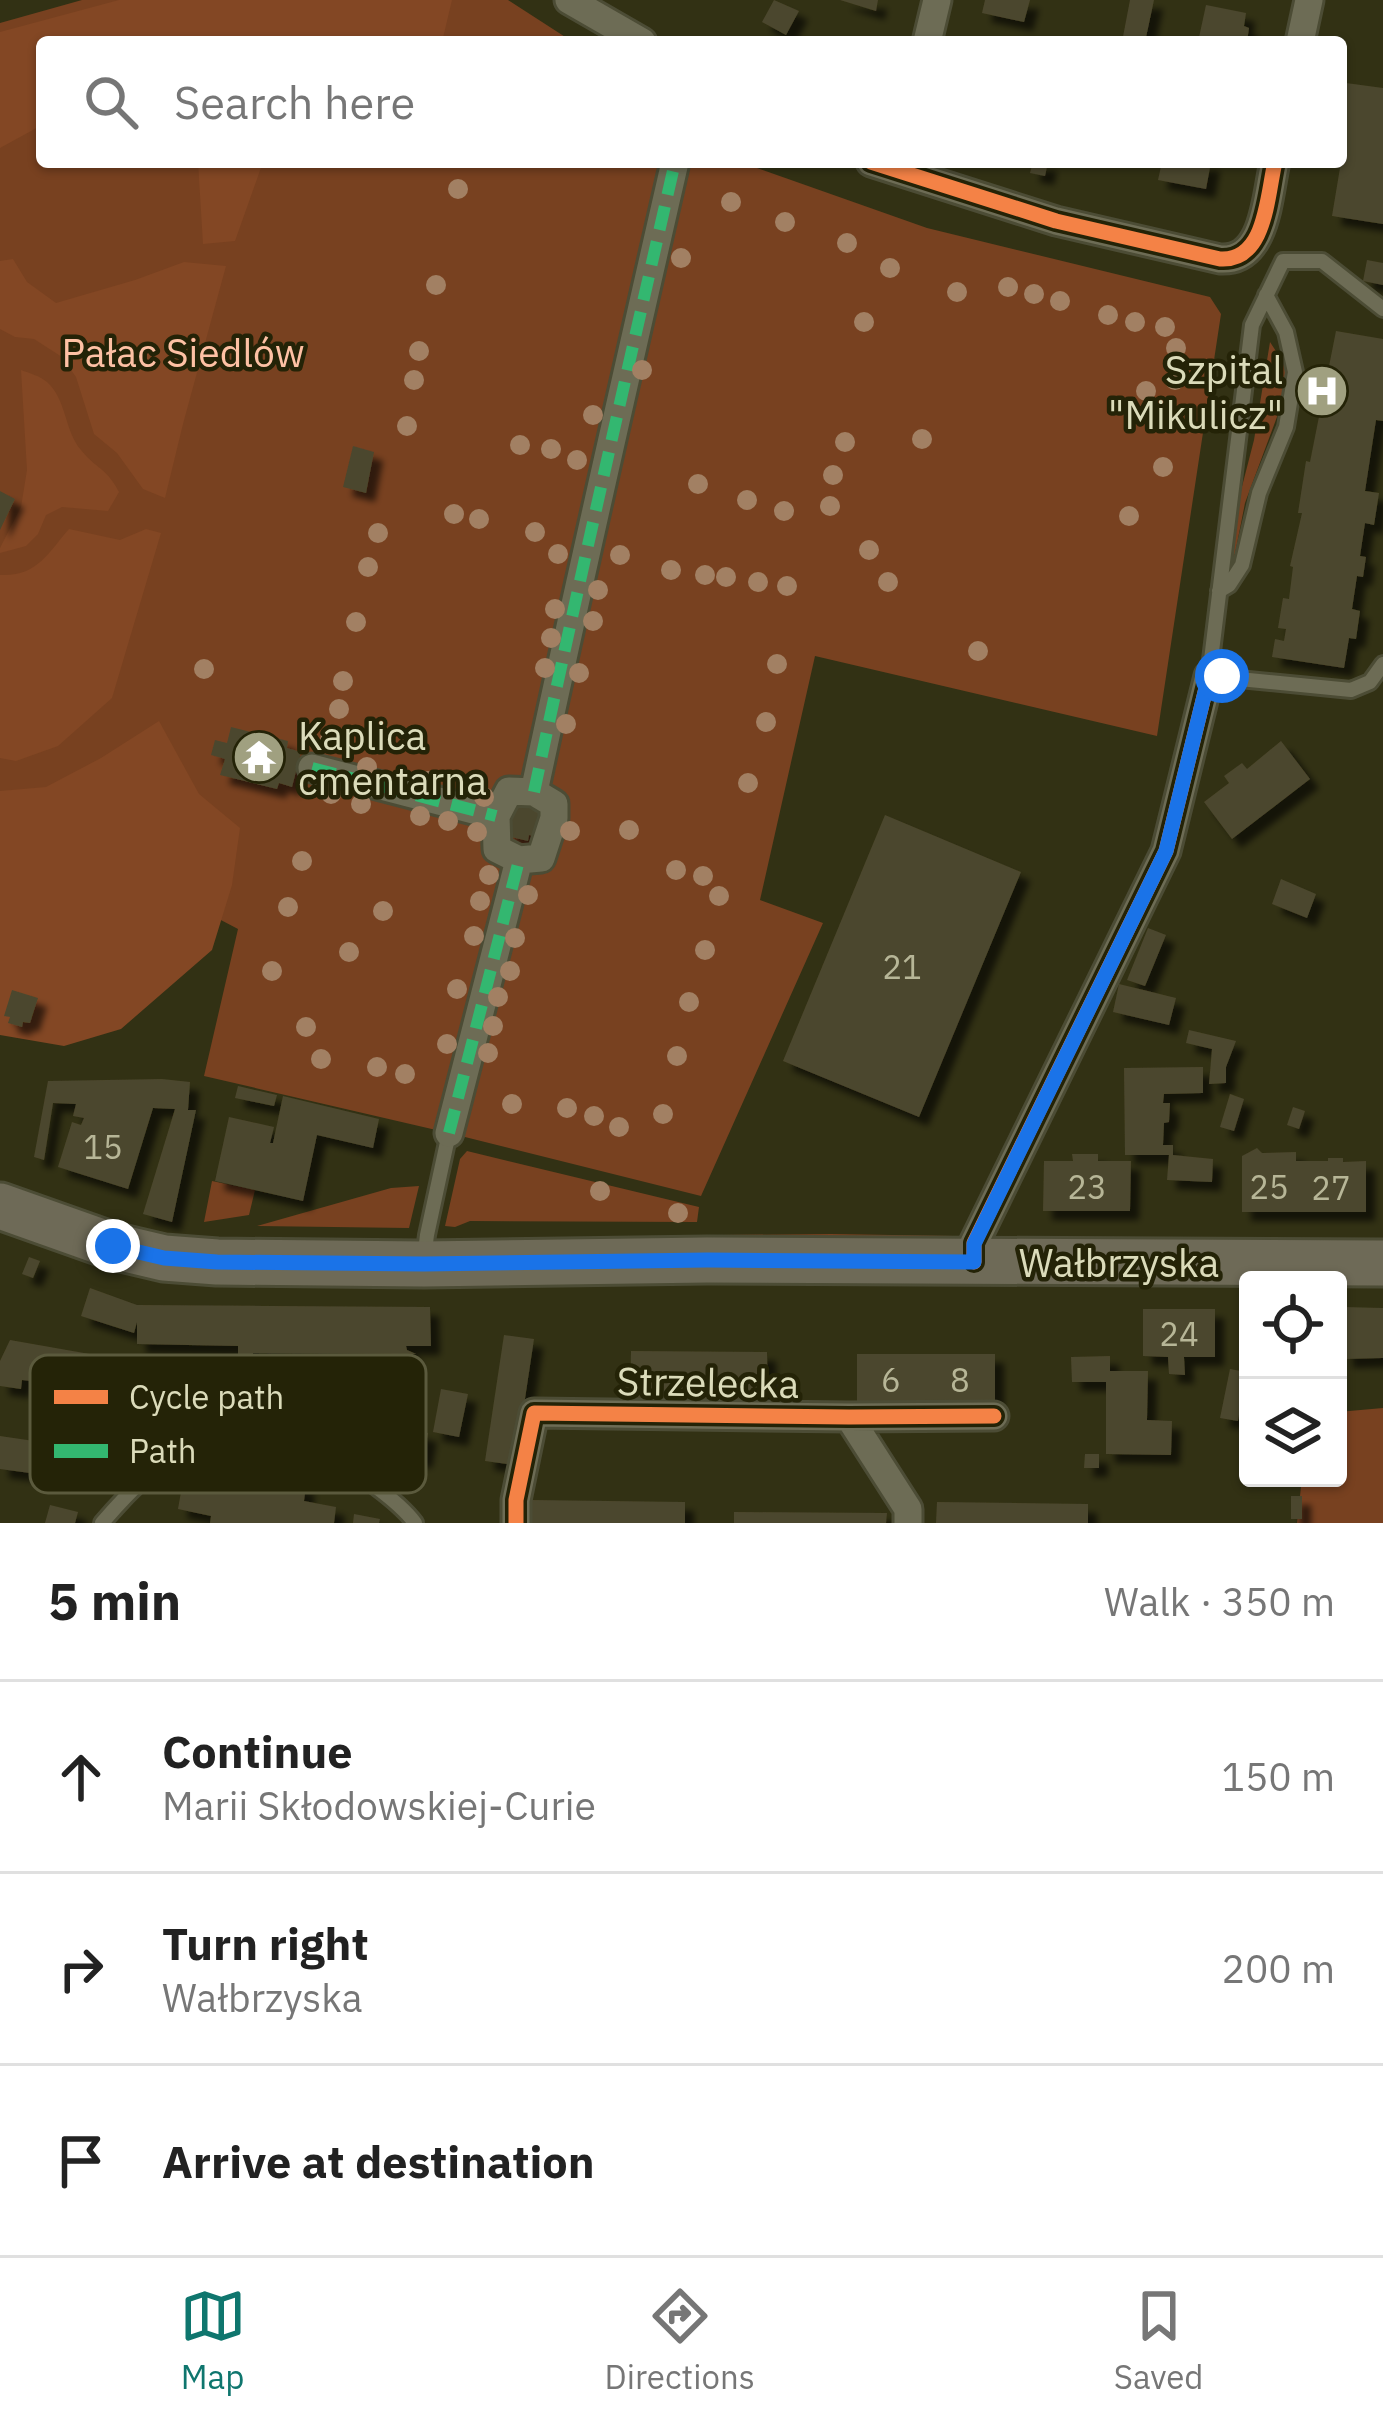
<!DOCTYPE html>
<html lang="en">
<head>
<meta charset="utf-8">
<style>
  :root { --surface:#fff; --page:#f6f6f6; --text:#222; --muted:#767676; --line:#e0e0e0; --accent:#0f766e }
  body { margin:0; font-family:"IBM Plex Sans",sans-serif; background:var(--page); color:var(--text) }
  .controls { position:absolute; right:36px; bottom:36px; display:grid; overflow:hidden; border-radius:12px; box-shadow:0 3px 9px #0004 }
  .controls button { width:108px; height:108px; display:grid; place-items:center; padding:0; border:0; border-bottom:3px solid var(--line); background:var(--surface); color:var(--text); font:60px sans-serif }
  .stop { position:absolute; width:36px; height:36px; margin:-27px; border:9px solid #1a73e8; border-radius:50%; background:#fff }
  .stop.end { background:#1a73e8; border-color:#fff; box-shadow:0 3px 12px #0008 }
  .list { margin:0; padding:0; list-style:none }
  h2 { display:flex; justify-content:space-between; align-items:center; height:156px; margin:0; padding:0 48px; font-size:51px }
  h2 small { font-size:39px; font-weight:400; color:var(--muted) }
  .list li { display:grid; grid-template-columns:78px 1fr auto; gap:36px; align-items:center; box-sizing:border-box; height:192px; padding:0 48px; border-top:3px solid var(--line) }
  .list b { display:block; font-size:45px; white-space:nowrap }
  .list p { margin:0; font-size:39px; white-space:nowrap; color:var(--muted) }
  .list em { font-size:39px; font-style:normal; color:var(--muted) }
  .icon { flex:none; width:66px; height:66px; fill:none; stroke:currentColor; stroke-width:2; stroke-linecap:round; stroke-linejoin:round }
  .map { position:relative; flex:none; width:1383px; height:1523px; overflow:hidden }
  .search { position:absolute; background:var(--surface); box-shadow:0 3px 9px #0004; left:36px; right:36px; top:36px; height:132px; display:flex; align-items:center; gap:30px; box-sizing:border-box; padding:0 42px; border-radius:12px; color:var(--muted); font-size:45px }
  .sheet { height:732px; background:var(--surface) }
  nav { display:flex; justify-content:space-around; align-items:center; box-sizing:border-box; height:168px; border-top:3px solid var(--line); background:var(--surface); font-size:33px; color:var(--muted) }
  nav a { display:grid; justify-items:center; gap:6px }
  nav .on { color:var(--accent) }
  .map>svg:first-child { display:block }
  .green { fill:#784120 }
  .forest { fill:#834724 }
  .building { fill:#4c472d; filter:url(#shadow) }
  .lines { fill:none; stroke-linecap:round; stroke-linejoin:round }
  .lane-casing { stroke:#4c4c35; stroke-width:20 }
  .street-casing { stroke:#4c4c35; stroke-width:33 }
  .primary-casing { stroke:#4c4c35; stroke-width:51 }
  .lane { stroke:#6d6c55; stroke-width:14 }
  .street { stroke:#6d6c55; stroke-width:27 }
  .primary { stroke:#6e6a57; stroke-width:45 }
  .quiet { stroke:#33b770; stroke-width:12; stroke-dasharray:24 12; stroke-linecap:butt }
  .cycleway-casing { stroke:#242307; stroke-width:22 }
  .cycleway { stroke:#f48246; stroke-width:15 }
  .tree { fill:#a28063 }
  .route { stroke:#1a73e8; stroke-width:15 }
  .labels { text-anchor:middle; dominant-baseline:central; stroke-width:9; stroke-linejoin:round; paint-order:stroke }
  .number-label { font-size:33px; fill:#b7b697 }
  .park-label { font-size:39px; fill:#fec1a4; stroke:#242307 }
  .poi-label { font-size:39px; fill:#dbdbba; stroke:#242307; text-anchor:end }
  .street-label { font-size:39px; fill:#dbdbba; stroke:#242307 }
  .key { fill:#242307; stroke:#5b5a3d; stroke-width:3 }
  .key-label { font-size:33px; fill:#dbdbba }
</style>
</head>
<body>
<div class="map">
<svg width="1383" height="1523" viewBox="0 0 1383 1523">
  <defs>
    <filter id="shadow"><feDropShadow dx="9" dy="9" stdDeviation="3" flood-color="#0009"/></filter>
  </defs>
  <rect width="100%" height="100%" fill="#323114"/>
  <!-- green -->
  <path class="green" d="M82,0H508L573,42H42V162H740L927,228L1210,297L1221,314L1157,736L815,656L760,900L823,923L701,1196L449,1133L204,1076L238,929L78,845L0,791V23Z
    M1270,342L1285,365L1287,390L1245,503L1235,554L1230,561L1238,502L1254,440Z
    M467,1151L699,1207L697,1222L470,1221L455,1227L445,1226L460,1159Z
    M212,1181L255,1190L249,1215L204,1222Z
    M419,1186L409,1228L257,1226L391,1188Z
    M831,1234L954,1236L941,1242L723,1245V1235Z
    M1383,1408V1523H1297L1302,1478H1338V1412Z"/>
  <!-- forest -->
  <path class="forest" d="M119,0H452L442,42H42V125L0,148V32Z
    M198,162H263L235,241L203,244Z
    M13,259L27,282L56,303L135,280L184,262L226,266L183,424L165,498L143,489L117,453L94,434L76,377L62,357L34,339L15,337L0,329V261Z
    M21,370C29,373 40,376 47,382C67,400 64,430 81,450C96,469 106,467 119,492L108,511L62,507L46,515L38,534L26,546L0,553V548L21,507L27,470Z
    M69,529L120,540L146,529L161,533L112,698L58,746L16,761L0,758V575C37,577 48,553 69,529Z
    M159,721L199,794L240,828L232,885L212,950L121,1029L64,1046L0,1035V791L46,787L101,758Z"/>
  <!-- building -->
  <path class="building" d="M774,0L799,11L786,35L762,22Z
    M840,0H878L876,11Z
    M985,0H1030L1024,22L982,13Z
    M1130,0H1154L1145,42H1122Z
    M1206,5L1246,13L1244,26L1249,28L1247,42H1198Z
    M1346,83L1383,88V224L1332,216L1341,162V117Z
    M1033,162H1048L1045,176L1030,173Z
    M1162,162H1211L1206,189L1158,180Z
    M1367,260L1383,263V285L1363,281Z
    M1336,331L1383,339V421L1376,420L1365,491L1379,493L1374,525L1365,523L1360,556L1366,557L1363,577L1357,576L1352,609L1360,611L1356,639L1349,638L1344,668L1272,657L1275,639L1284,641L1286,629L1278,628L1283,598L1289,599L1293,567L1290,566L1302,513H1298L1306,461L1310,462Z
    M353,446L374,452L366,493L343,487Z
    M0,491L15,499L0,530Z
    M231,727L288,741L287,748L301,752L292,787L279,783L277,789L220,775L225,759L211,755L215,740L227,743Z
    M1281,741L1310,779L1232,839L1204,802L1229,783L1224,776L1242,763L1247,769Z
    M515,803L536,809L535,812L539,813L533,836L529,835L528,841L507,836L505,829Z
    M885,815L1021,872L919,1117L783,1061Z
    M1281,879L1316,894L1307,918L1272,904Z
    M1148,928L1166,935L1145,986L1127,980Z
    M1119,984L1176,998L1169,1025L1113,1012Z
    M12,990L38,998L30,1023L23,1022L22,1027L8,1023L10,1017L4,1016Z
    M1189,1030L1236,1041L1226,1067V1083L1209,1084L1212,1049L1186,1043Z
    M1203,1067V1093L1164,1094L1163,1103H1170L1169,1122L1164,1123L1163,1145H1173V1155L1213,1159L1212,1182L1167,1180L1169,1155H1125L1124,1068Z
    M162,1079L190,1082L188,1110H196L172,1222L143,1214L175,1109L153,1108L128,1189L58,1167L72,1122L81,1125L84,1118L73,1116L76,1104L53,1103L44,1160L34,1157L48,1081Z
    M238,1086L277,1095L274,1106L235,1098Z
    M1230,1094L1244,1099L1234,1131L1220,1127Z
    M283,1096L379,1119L373,1148L317,1135L303,1201L215,1181L229,1117L274,1127L270,1143H273Z
    M1293,1107L1305,1111L1299,1129L1287,1125Z
    M1257,1148L1262,1153L1296,1152V1161H1328V1158H1343V1162L1366,1161V1212H1242V1156Z
    M1072,1154H1098V1161H1131L1130,1211H1043L1044,1161H1073Z
    M29,1257L40,1261L33,1278L22,1274Z
    M90,1288L137,1305L430,1307L431,1346H406L407,1350L416,1354L253,1353V1356L238,1355V1346L137,1344V1322L134,1333L81,1316Z
    M1343,1307L1383,1308V1358L1344,1359Z
    M1143,1309H1215V1357H1184L1185,1375L1169,1374L1168,1357L1143,1356Z
    M504,1335L534,1339L515,1465L485,1461Z
    M10,1340L118,1359V1355L182,1367L220,1369L324,1387L322,1401L312,1400L310,1413L161,1389L157,1416L100,1407L88,1404L92,1377L61,1372L59,1384L22,1380L21,1389L0,1386V1361Z
    M631,1351L767,1352L768,1401L630,1400Z
    M857,1354H995V1403H857Z
    M1110,1356V1371H1148L1147,1420L1172,1421L1171,1455L1106,1454V1382H1072L1071,1357Z
    M1230,1369L1246,1372L1238,1421L1220,1418Z
    M441,1389L468,1394L459,1437L433,1432Z
    M414,1430L428,1433L423,1459L409,1458Z
    M0,1436L34,1441L30,1473L0,1469Z
    M1085,1454H1099V1468H1084Z
    M204,1463L230,1468L228,1480L278,1488L280,1480L306,1485L304,1501L336,1507L334,1523H210L211,1516L178,1509L185,1469L202,1472Z
    M1291,1496H1302V1519H1291Z
    M532,1500L685,1502V1523H532Z
    M937,1502L1088,1504V1523H936Z
    M50,1505L78,1512L75,1523H45Z
    M734,1512L887,1513L886,1523H734Z
    M354,1514L380,1519L379,1523H353Z"/>
  <g class="lines">
    <!-- lane casing -->
    <g class="lane-casing">
      <path id="lane" d="M1383,309L1322,261H1283L1252,325L1209,676L1351,690L1370,682L1383,664
        M1219,591L1229,585L1242,565L1259,493L1286,427L1295,372L1286,332L1266,295
        M424,1259L427,1235L449,1133
        M102,1523C119,1503 174,1444 199,1438C217,1433 299,1445 318,1452C344,1461 399,1501 415,1523"/>
    </g>
    <!-- street casing -->
    <g class="street-casing">
      <path id="street" d="M569,0L642,42
        M927,42L937,0
        M1300,42L1309,0
        M871,162L1056,221L1220,259C1266,262 1267,196 1275,162
        M312,768L496,816
        M509,791L534,792L554,804V818L541,858L519,860L497,849L496,816Z
        M534,792C579,581 627,372 675,162
        M449,1133L519,860
        M974,1262V1243L1166,851L1209,676
        M849,1417L908,1509V1523
        M516,1523V1500L534,1413L849,1417L994,1416"/>
    </g>
    <!-- primary casing -->
    <g class="primary-casing">
      <path id="primary" d="M0,1206L113,1246L164,1258L217,1262L424,1264L707,1260L1383,1263"/>
    </g>
    <!-- lane -->
    <use href="#lane" class="lane"/>
    <!-- street -->
    <use href="#street" class="street"/>
    <!-- primary -->
    <use href="#primary" class="primary"/>
    <!-- quiet -->
    <path class="quiet" d="M312,768L496,816
      M534,792C579,581 627,372 675,162
      M449,1133L519,860"/>
    <!-- cycleway casing -->
    <g class="cycleway-casing">
      <path id="cycleway" d="M871,162L1056,221L1220,259C1266,262 1267,196 1275,162
        M974,1262V1243L1166,851L1209,676
        M516,1523V1500L534,1413L849,1417L994,1416"/>
    </g>
    <!-- cycleway -->
    <use href="#cycleway" class="cycleway"/>
  </g>
  <!-- trees -->
  <g class="tree">
    <circle cx="458" cy="189" r="10"/>
    <circle cx="731" cy="202" r="10"/>
    <circle cx="785" cy="222" r="10"/>
    <circle cx="847" cy="243" r="10"/>
    <circle cx="681" cy="258" r="10"/>
    <circle cx="890" cy="268" r="10"/>
    <circle cx="436" cy="285" r="10"/>
    <circle cx="1008" cy="287" r="10"/>
    <circle cx="957" cy="292" r="10"/>
    <circle cx="1034" cy="294" r="10"/>
    <circle cx="1060" cy="301" r="10"/>
    <circle cx="1108" cy="315" r="10"/>
    <circle cx="864" cy="322" r="10"/>
    <circle cx="1135" cy="322" r="10"/>
    <circle cx="1165" cy="327" r="10"/>
    <circle cx="1176" cy="348" r="10"/>
    <circle cx="419" cy="351" r="10"/>
    <circle cx="642" cy="370" r="10"/>
    <circle cx="414" cy="380" r="10"/>
    <circle cx="1175" cy="380" r="10"/>
    <circle cx="1146" cy="391" r="10"/>
    <circle cx="593" cy="415" r="10"/>
    <circle cx="407" cy="426" r="10"/>
    <circle cx="922" cy="439" r="10"/>
    <circle cx="845" cy="442" r="10"/>
    <circle cx="520" cy="445" r="10"/>
    <circle cx="551" cy="449" r="10"/>
    <circle cx="577" cy="460" r="10"/>
    <circle cx="1163" cy="467" r="10"/>
    <circle cx="833" cy="475" r="10"/>
    <circle cx="698" cy="484" r="10"/>
    <circle cx="747" cy="500" r="10"/>
    <circle cx="830" cy="506" r="10"/>
    <circle cx="784" cy="511" r="10"/>
    <circle cx="454" cy="514" r="10"/>
    <circle cx="1129" cy="516" r="10"/>
    <circle cx="479" cy="519" r="10"/>
    <circle cx="535" cy="532" r="10"/>
    <circle cx="378" cy="533" r="10"/>
    <circle cx="869" cy="550" r="10"/>
    <circle cx="558" cy="554" r="10"/>
    <circle cx="620" cy="555" r="10"/>
    <circle cx="368" cy="567" r="10"/>
    <circle cx="671" cy="570" r="10"/>
    <circle cx="705" cy="575" r="10"/>
    <circle cx="726" cy="577" r="10"/>
    <circle cx="758" cy="582" r="10"/>
    <circle cx="888" cy="582" r="10"/>
    <circle cx="787" cy="586" r="10"/>
    <circle cx="598" cy="590" r="10"/>
    <circle cx="555" cy="609" r="10"/>
    <circle cx="593" cy="621" r="10"/>
    <circle cx="356" cy="622" r="10"/>
    <circle cx="551" cy="638" r="10"/>
    <circle cx="978" cy="651" r="10"/>
    <circle cx="777" cy="664" r="10"/>
    <circle cx="545" cy="668" r="10"/>
    <circle cx="204" cy="669" r="10"/>
    <circle cx="579" cy="673" r="10"/>
    <circle cx="343" cy="681" r="10"/>
    <circle cx="339" cy="709" r="10"/>
    <circle cx="766" cy="722" r="10"/>
    <circle cx="566" cy="724" r="10"/>
    <circle cx="330" cy="739" r="10"/>
    <circle cx="367" cy="767" r="10"/>
    <circle cx="428" cy="781" r="10"/>
    <circle cx="748" cy="783" r="10"/>
    <circle cx="331" cy="794" r="10"/>
    <circle cx="484" cy="797" r="10"/>
    <circle cx="361" cy="804" r="10"/>
    <circle cx="420" cy="816" r="10"/>
    <circle cx="448" cy="821" r="10"/>
    <circle cx="629" cy="830" r="10"/>
    <circle cx="570" cy="831" r="10"/>
    <circle cx="477" cy="832" r="10"/>
    <circle cx="302" cy="861" r="10"/>
    <circle cx="676" cy="870" r="10"/>
    <circle cx="489" cy="875" r="10"/>
    <circle cx="703" cy="876" r="10"/>
    <circle cx="528" cy="895" r="10"/>
    <circle cx="719" cy="896" r="10"/>
    <circle cx="480" cy="901" r="10"/>
    <circle cx="288" cy="907" r="10"/>
    <circle cx="383" cy="911" r="10"/>
    <circle cx="474" cy="936" r="10"/>
    <circle cx="515" cy="938" r="10"/>
    <circle cx="705" cy="950" r="10"/>
    <circle cx="349" cy="952" r="10"/>
    <circle cx="272" cy="971" r="10"/>
    <circle cx="510" cy="971" r="10"/>
    <circle cx="457" cy="989" r="10"/>
    <circle cx="498" cy="997" r="10"/>
    <circle cx="689" cy="1002" r="10"/>
    <circle cx="493" cy="1026" r="10"/>
    <circle cx="306" cy="1027" r="10"/>
    <circle cx="447" cy="1044" r="10"/>
    <circle cx="488" cy="1053" r="10"/>
    <circle cx="677" cy="1056" r="10"/>
    <circle cx="321" cy="1059" r="10"/>
    <circle cx="377" cy="1067" r="10"/>
    <circle cx="405" cy="1074" r="10"/>
    <circle cx="512" cy="1104" r="10"/>
    <circle cx="567" cy="1108" r="10"/>
    <circle cx="663" cy="1114" r="10"/>
    <circle cx="594" cy="1116" r="10"/>
    <circle cx="619" cy="1127" r="10"/>
    <circle cx="600" cy="1191" r="10"/>
    <circle cx="678" cy="1213" r="10"/>
  </g>
  <g class="lines">
    <!-- route -->
    <path class="route" d="M113,1246L164,1258L217,1262L424,1264L707,1260L974,1262V1244L1166,851L1209,676H1222"/>
  </g>
  <!-- icons -->
  <defs>
    <g id="hospital-disc" transform="scale(2.7)"><circle r="9.5" fill="#a0a080" stroke="#242307"/><path d="M-5-5h3v3.5h4V-5h3V5h-3V1.5h-4V5h-3Z" fill="#fff"/></g>
    <g id="temple-disc" transform="scale(2.7)"><circle r="9.5" fill="#a0a080" stroke="#242307"/><path d="M0-6L5-2H3V0L6.5 2.5H4V6H1.5V3h-3V6H-4V2.5H-6.5L-3 0V-2H-5Z" fill="#fff"/></g>
  </defs>
  <g fill-rule="evenodd">
    <use href="#hospital-disc" x="1322" y="391"/>
    <use href="#temple-disc" x="259" y="757"/>
  </g>
  <g class="labels">
    <!-- number labels -->
    <g class="number-label">
      <text x="902" y="966">21</text>
      <text x="103" y="1146">15</text>
      <text x="1087" y="1186">23</text>
      <text x="1269" y="1186">25</text>
      <text x="1331" y="1187">27</text>
      <text x="1179" y="1333">24</text>
      <text x="891" y="1379">6</text>
      <text x="960" y="1379">8</text>
    </g>
    <!-- park labels -->
    <g class="park-label">
      <text x="183" y="352">Pałac Siedlów</text>
    </g>
    <!-- poi labels -->
    <g class="poi-label">
      <text x="1283" y="369">Szpital<tspan x="1283" dy="45">"Mikulicz"</tspan></text>
      <text x="298" y="735" text-anchor="start">Kaplica<tspan x="298" dy="45">cmentarna</tspan></text>
    </g>
    <!-- street labels -->
    <g class="street-label">
      <text x="1119" y="1262">Wałbrzyska</text>
      <text transform="translate(708 1382) rotate(1)">Strzelecka</text>
    </g>
  </g>
  <!-- legend -->
  <rect x="30" y="1355" width="396" height="138" rx="18" class="key"/>
  <rect x="54" y="1390" width="54" height="14" fill="#f48246"/>
  <rect x="54" y="1444" width="54" height="14" fill="#33b770"/>
  <g class="key-label">
    <text x="129" y="1409">Cycle path</text>
    <text x="129" y="1463">Path</text>
  </g>
</svg>
<div class="controls">
<button><svg class="icon" aria-label="locate" viewBox="0 0 24 24"><circle cx="12" cy="12" r="6"/><path d="M12 2v4M12 18v4M2 12h4M18 12h4"/></svg></button>
<button><svg class="icon" aria-label="layers" viewBox="0 0 24 24"><path d="M12 4l9 5-9 5-9-5zM3 14l9 5 9-5"/></svg></button>
</div>
<div class="stop" style="left:1222px;top:676px"></div>
<div class="stop end" style="left:113px;top:1246px"></div>
<div class="search"><svg class="icon" aria-label="search" viewBox="0 0 24 24"><circle cx="10" cy="10" r="6"/><path d="M15 15l6 6"/></svg>Search here</div>
</div>
<section class="sheet">
<h2>5 min<small>Walk · 350 m</small></h2>
<ul class="list">
<li><svg class="icon" aria-label="ahead" viewBox="0 0 24 24"><path d="M12 20V5M6 11l6-6 6 6"/></svg><div><b>Continue</b><p>Marii Skłodowskiej-Curie</p></div><em>150 m</em></li>
<li><svg class="icon" aria-label="right" viewBox="0 0 24 24"><path d="M7 20v-9h11M14 6l5 5-5 5"/></svg><div><b>Turn right</b><p>Wałbrzyska</p></div><em>200 m</em></li>
<li><svg class="icon" aria-label="arrive" viewBox="0 0 24 24"><path d="M6 21V4h12l-3 4 3 4H6"/></svg><div><b>Arrive at destination</b></div></li>
</ul>
</section>
<nav>
<a class="on"><svg class="icon" aria-label="map" viewBox="0 0 24 24"><path d="M3 6l6-2 6 2 6-2v14l-6 2-6-2-6 2zM9 4v14M15 6v14"/></svg>Map</a>
<a><svg class="icon" aria-label="directions" viewBox="0 0 24 24"><path d="M12 3l9 9-9 9-9-9zM9 14v-3h6M13 9l2 2-2 2"/></svg>Directions</a>
<a><svg class="icon" aria-label="saved" viewBox="0 0 24 24"><path d="M7 4h10v16l-5-4-5 4z"/></svg>Saved</a>
</nav>
</body>
</html>
